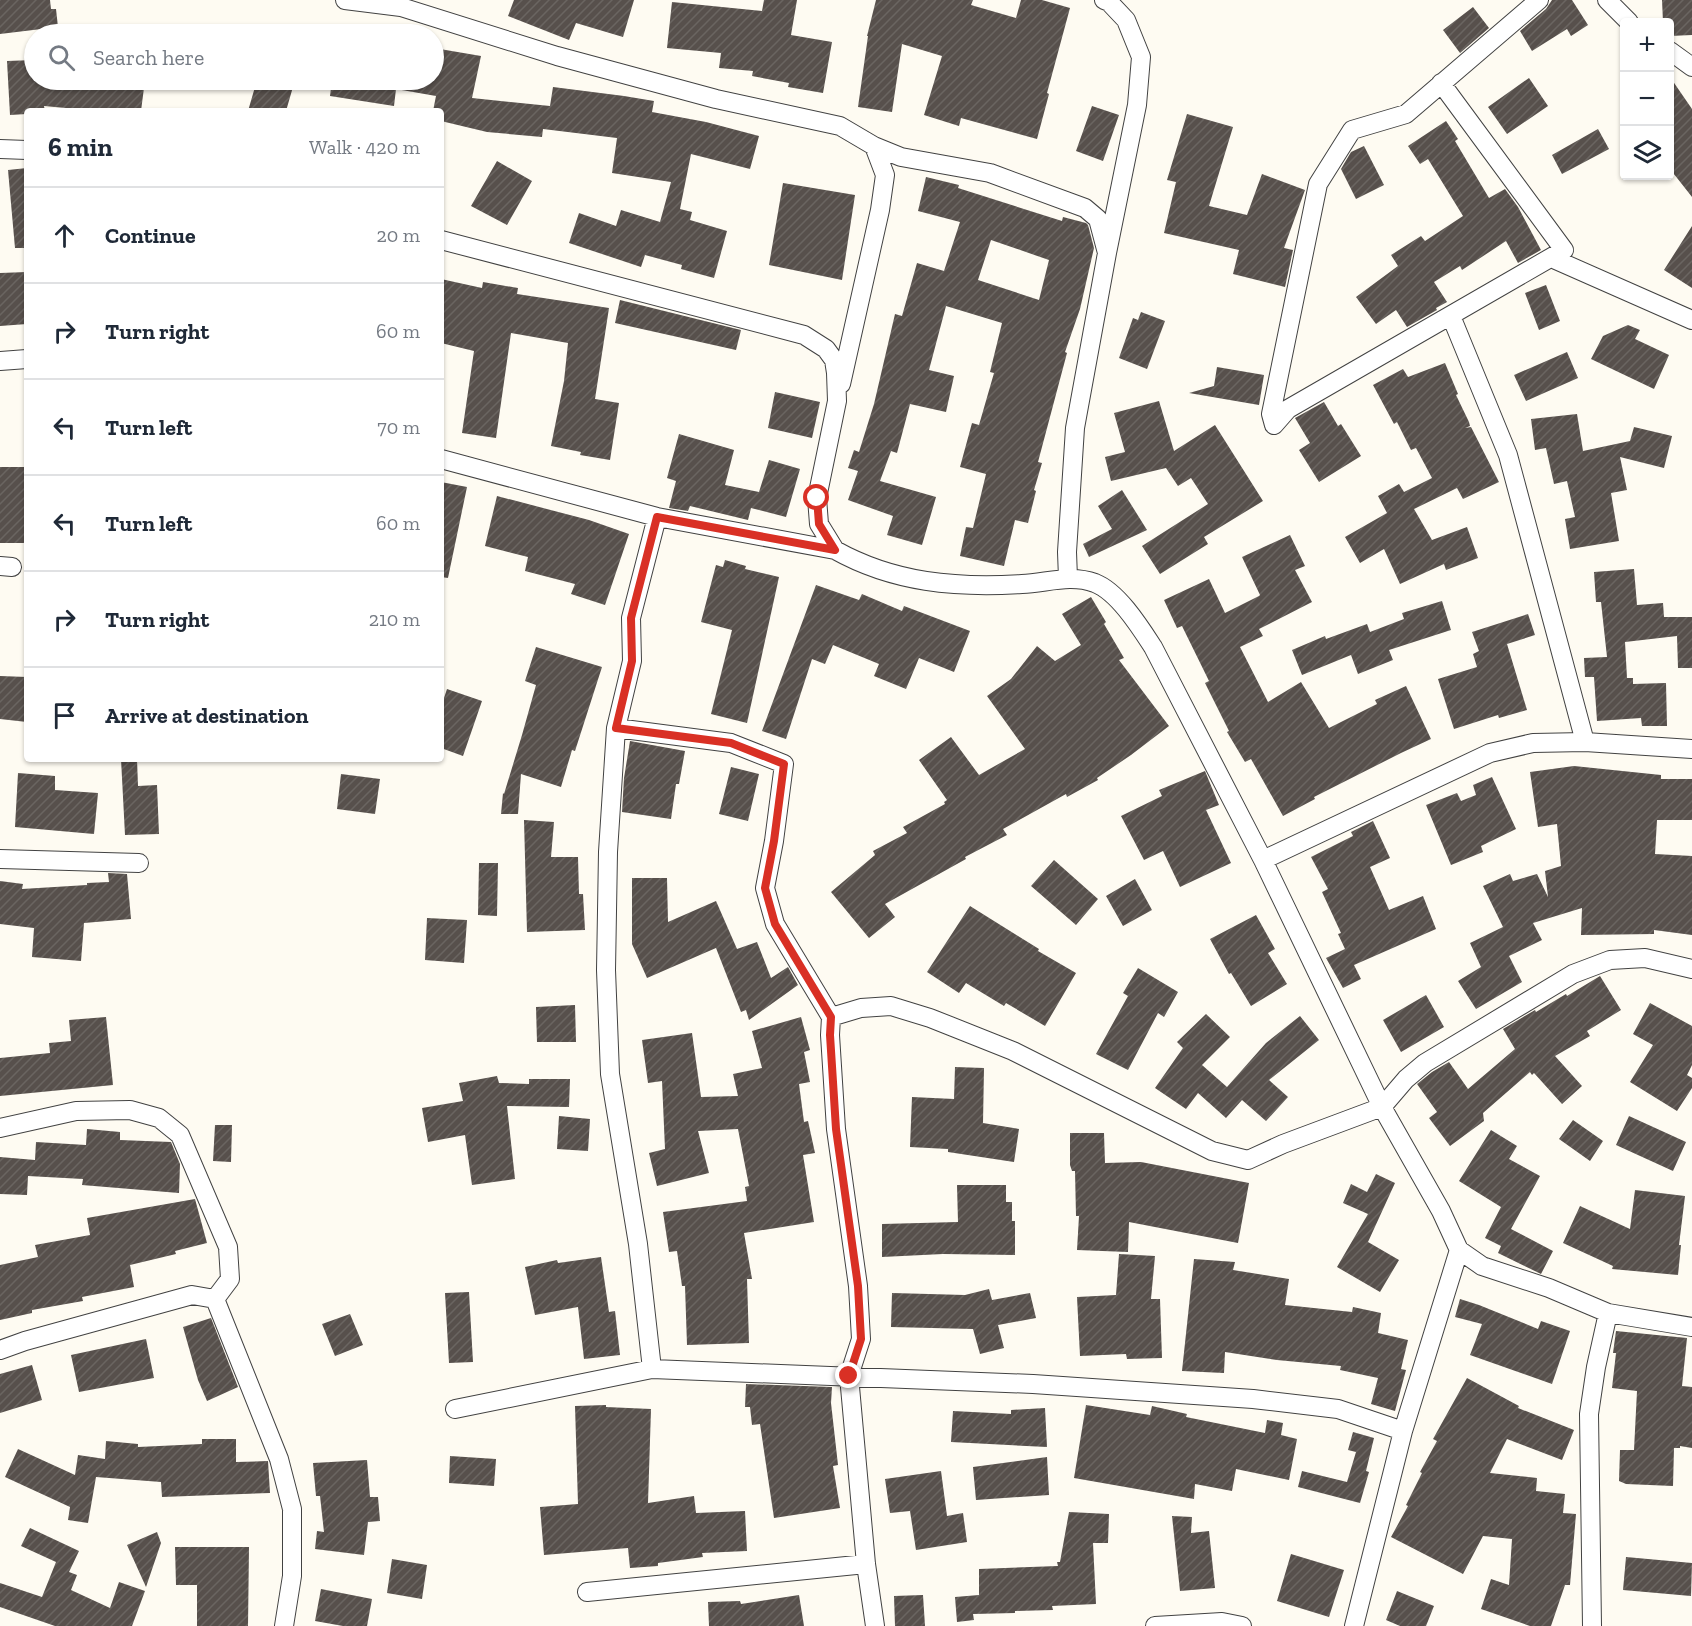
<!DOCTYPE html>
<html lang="en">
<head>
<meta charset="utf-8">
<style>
  :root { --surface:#fff; --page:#f2f2f3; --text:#1f2937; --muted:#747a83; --line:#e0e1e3 }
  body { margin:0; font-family:"Zilla Slab",serif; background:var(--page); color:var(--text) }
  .controls { position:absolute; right:18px; top:18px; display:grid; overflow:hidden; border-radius:6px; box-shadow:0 2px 4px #0004 }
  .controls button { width:54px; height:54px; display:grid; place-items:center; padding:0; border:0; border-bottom:2px solid var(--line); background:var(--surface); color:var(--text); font:30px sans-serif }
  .stop { position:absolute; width:18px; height:18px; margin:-14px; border:4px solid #d93025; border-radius:50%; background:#fff }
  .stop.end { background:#d93025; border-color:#fff; box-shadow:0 2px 6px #0008 }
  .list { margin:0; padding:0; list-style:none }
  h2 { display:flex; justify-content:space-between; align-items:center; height:78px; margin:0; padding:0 24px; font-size:26px }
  h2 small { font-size:20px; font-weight:400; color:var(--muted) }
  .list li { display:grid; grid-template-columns:39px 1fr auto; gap:18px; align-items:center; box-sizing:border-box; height:96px; padding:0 24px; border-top:2px solid var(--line) }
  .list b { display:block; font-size:22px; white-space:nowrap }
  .list em { font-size:20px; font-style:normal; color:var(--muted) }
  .icon { flex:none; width:33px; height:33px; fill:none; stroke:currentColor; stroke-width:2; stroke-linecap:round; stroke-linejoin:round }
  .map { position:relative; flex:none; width:1692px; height:1626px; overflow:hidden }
  .search { position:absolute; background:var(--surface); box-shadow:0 2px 4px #0004; left:24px; top:24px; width:420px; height:66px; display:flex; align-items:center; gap:15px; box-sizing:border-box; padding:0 21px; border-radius:33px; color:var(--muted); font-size:22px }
  .panel { position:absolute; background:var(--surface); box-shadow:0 2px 4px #0004; left:24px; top:108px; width:420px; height:654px; border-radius:6px }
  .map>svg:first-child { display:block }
  .building { fill:url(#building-hatch); fill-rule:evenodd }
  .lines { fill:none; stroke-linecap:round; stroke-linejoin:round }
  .minor-casing { stroke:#424242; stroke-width:20 }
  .minor { stroke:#fff; stroke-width:18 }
  .route { stroke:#d93025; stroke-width:8 }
</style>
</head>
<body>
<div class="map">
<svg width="1692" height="1626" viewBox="0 0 1692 1626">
  <defs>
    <pattern id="building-hatch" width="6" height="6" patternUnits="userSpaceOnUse" patternTransform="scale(1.5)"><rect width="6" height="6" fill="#57504c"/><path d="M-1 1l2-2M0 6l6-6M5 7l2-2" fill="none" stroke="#6a6561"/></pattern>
  </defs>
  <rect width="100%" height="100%" fill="#fefbf2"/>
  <!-- building -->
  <path class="building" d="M0,0H50L51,9H56L58,27L0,34Z
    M514,0H634L623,37L576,23L569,40L508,16Z
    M764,0H797L791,35L832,42L823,93L788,87L789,83L752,76L753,71L719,68L721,53L667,48L672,2L762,11Z
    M876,0H973L971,5L1016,18L1021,0H1042L1070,8L1047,93L1049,94L1037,139L961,118L959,126L924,115L942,56L902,44L892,112L858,107L868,36H867Z
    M1552,0H1572L1588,25L1571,36L1567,29L1532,51L1520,31L1546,9Z
    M1662,0H1692V35L1670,36V22H1663Z
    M1473,7L1489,28L1460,53L1443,30Z
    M434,48L481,56L472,98L550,106L553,87L624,96L654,101L652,112L706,122L759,136L750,169L691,154L680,209L692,212L690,220L727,231L714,278L681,269L682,265L645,255L641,267L569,243L579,213L616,226L621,210L660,222L671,182L612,173L617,138L543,129L542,137L487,132L441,121V111H433L436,96L396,89L394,106L330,96L332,80H434Z
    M34,60V80H145L141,111H99L44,106L45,111H27V114L10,115L7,61Z
    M1670,77L1692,109V197L1670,169Z
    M1529,78L1548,106L1507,134L1488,107Z
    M257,80H295L286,111H248Z
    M1092,106L1119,115L1103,161L1076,151Z
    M1187,114L1233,127L1209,206L1247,215L1262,174L1305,190L1284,248L1293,250L1285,287L1233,274L1239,250L1164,233L1176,182L1167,180Z
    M1446,121L1458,139L1455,141L1489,198L1505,189L1518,207L1541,250L1518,263L1506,241L1462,270L1460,266L1434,282L1447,302L1436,308L1437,310L1407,327L1396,310L1376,324L1356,297L1398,266L1391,255L1421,236L1425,241L1463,216L1428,159L1420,164L1408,146Z
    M1598,129L1609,149L1562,174L1552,155Z
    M1364,146L1384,185L1356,199L1341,169L1351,152Z
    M497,161L532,181L507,225L471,206Z
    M27,168V248H15L8,170Z
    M926,177L959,185L958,188L1062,221L1063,217L1086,223L1088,225L1094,248L1080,309L1065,352L1067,353L1038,462L1042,463L1034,490L1036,491L1028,523L1015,520L1004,566L960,556L966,527L973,528L986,474L960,467L972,423L979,425L994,373L990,372L1002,323L946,306L929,370L954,376L946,412L910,404L897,453L891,451L880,481L936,497L922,545L887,535L893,516L848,500L858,471L848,468L854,450L859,452L874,404L895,314L902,316L917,263L944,271L960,222L918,211ZM991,240L1049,260L1039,300L978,280Z
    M783,183L855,195L842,280L769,265Z
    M1692,226V288L1664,270Z
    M27,272V324L0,326V273Z
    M441,279L482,288L483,282L518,288L517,294L609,308L595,399L619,403L610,460L580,455L581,452L551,446L564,381L568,343L511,333L496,438L462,433L474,351L441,343Z
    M1546,285L1560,321L1539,330L1525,293Z
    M620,300L741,330L736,350L615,323Z
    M1141,312L1165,321L1147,369L1119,358L1133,318L1138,320Z
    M1628,325L1640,330L1635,339L1669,355L1654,389L1591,359L1603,336Z
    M1567,352L1578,378L1526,401L1514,375Z
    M1445,363L1458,394L1456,395L1469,422L1470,426L1465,428L1471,427L1499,482L1463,499L1457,488L1414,509L1432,540L1467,527L1478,558L1446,570L1444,564L1400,584L1384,549L1360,563L1345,537L1387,513L1378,496L1399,484L1404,492L1432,478L1416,448L1411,450L1397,422L1394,424L1373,385L1403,369L1408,377Z
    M1217,367L1264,375L1259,405L1189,393L1214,386Z
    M775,392L820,402L812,438L768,428Z
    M1159,401L1174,451L1215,425L1263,501L1204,537L1208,544L1160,574L1142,546L1208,504L1191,478L1178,486L1166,468L1111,481L1105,457L1125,452L1114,413Z
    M1324,402L1338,426L1341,424L1361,456L1319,482L1299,450L1310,443L1295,418Z
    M1577,414L1583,451L1630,441L1634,427L1672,436L1664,468L1620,457L1627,490L1611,493L1619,541L1570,549L1565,519L1575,517L1567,481L1554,484L1546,448L1535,450L1531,419Z
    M679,434L734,450L725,485L759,492L769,460L800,469L786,517L751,508L748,520L690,506L688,511L669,508L676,481L667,478Z
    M0,467H24L25,543H0Z
    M441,482L467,487L448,578L441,577Z
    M1122,490L1147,530L1089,557L1083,544L1112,529L1098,506Z
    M497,496L589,520L629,534L605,605L571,594L575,584L525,571L528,557L485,546Z
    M1290,535L1305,566L1295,570L1312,602L1259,629L1263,636L1240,647L1268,702L1301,682L1329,728L1377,704L1375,700L1406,686L1431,739L1401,753L1314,797L1315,799L1283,816L1251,759L1245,762L1227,732L1229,731L1205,683L1209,681L1182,626L1177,628L1164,600L1209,579L1225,613L1259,596L1260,595L1242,557Z
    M725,560L746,566L745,569L779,577L747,723L711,714L732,630L701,622L716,565L723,567Z
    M1634,569L1637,605L1663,603L1664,617H1692V668H1678L1677,636L1625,642L1627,678H1633V684L1666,683L1667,726H1642L1641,718L1597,721L1594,677H1585L1584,658L1607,657L1601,602H1596L1594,572Z
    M816,585L859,600L862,594L902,611L904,606L970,631L954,672L919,658L906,689L874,676L879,664L833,645L825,664L812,659L786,739L762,731Z
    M1091,597L1106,622L1104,624L1124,658L1119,660L1169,726L1131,755L1097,778L1098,780L1067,797L1066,794L1003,829L1007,835L965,857L966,859L885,904L895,917L869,938L831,892L875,855L873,851L907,833L903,827L945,804L944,802L947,800L919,760L951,737L979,775L1025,749L987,696L1011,679L1037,646L1055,661L1081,645L1062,614Z
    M1442,601L1451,630L1389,650L1393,660L1358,674L1351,655L1302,675L1292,650L1325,636L1326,639L1367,624L1370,632L1404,619L1402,613Z
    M1528,614L1535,635L1507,644L1527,710L1499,718L1498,715L1454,729L1438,679L1477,667L1473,654L1479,651L1472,632Z
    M536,647L602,667L575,751L572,750L561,787L521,774L518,814H501L503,793L504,794L522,735L536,685L525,681Z
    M0,676L27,677V722L0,719Z
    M447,689L482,701L463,756L441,748V707Z
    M630,741L685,751L679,784H676L671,819L622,812L624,778Z
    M121,759H137L138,786L157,785L159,834L125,835Z
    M1574,766L1661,775V779H1692V820H1657L1655,854L1692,856V935L1654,930V934L1581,935L1582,908L1533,923L1542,940L1509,956L1522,982L1476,1009L1458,981L1481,967L1470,943L1503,927L1483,886L1510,874L1513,881L1537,874L1548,897L1545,871L1561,866L1557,824L1538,827L1530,772Z
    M731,767L759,774L748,821L719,814Z
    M1205,771L1219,805L1206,810L1231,863L1180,887L1163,851L1144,860L1121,816L1162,796L1159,790Z
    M18,773L55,776V790L98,793L94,834L15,827Z
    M341,774L380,779L375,814L337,809Z
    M1492,777L1516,829L1481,846L1483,852L1451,865L1426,805L1457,793L1461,801L1476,795L1473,785Z
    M524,820L554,822L551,857H578L579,894H583L585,930L527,932Z
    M1373,821L1390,858L1370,867L1389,910L1423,896L1436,929L1354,965L1361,979L1343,988L1326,958L1345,949L1338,934L1341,933L1322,892L1328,889L1311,857L1353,836L1351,832Z
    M1054,860L1098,899L1076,925L1031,886Z
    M479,863H498L497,916L478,915Z
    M108,873L127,874L131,919L84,923L81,961L32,957L34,928L0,924V881L23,884L22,889L87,885V883L109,882Z
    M632,878H667L668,922L716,901L737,949L757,942L771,978L788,967L798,985L749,1020L746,1010L741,1012L716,948L647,978L632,944Z
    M1135,879L1152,910L1123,926L1106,896Z
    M970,906L1039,949L1038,951L1076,973L1045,1026L1006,1003L1004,1006L966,983L959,993L927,972Z
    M1256,915L1275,949L1268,953L1287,984L1251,1006L1231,973L1229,974L1210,939Z
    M427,918L467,920L464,963L425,960Z
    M1138,968L1178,992L1164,1017L1158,1013L1128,1070L1096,1054L1128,996L1123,993Z
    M1600,976L1621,1010L1587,1031L1590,1036L1555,1056L1582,1086L1562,1104L1534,1073L1532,1075L1530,1072L1483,1113L1484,1121L1450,1146L1429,1118L1437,1112L1417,1084L1432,1072L1449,1062L1468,1089L1515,1049L1503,1029L1535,1010L1536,1012L1566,994L1567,996Z
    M1426,995L1444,1027L1401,1052L1383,1020Z
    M1650,1003L1692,1026V1065L1687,1075L1692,1078V1088L1677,1111L1630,1082L1653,1045L1633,1034Z
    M575,1005L576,1042H537L536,1007Z
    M1206,1014L1230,1037L1202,1065L1227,1087L1266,1043L1300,1016L1319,1040L1269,1080L1288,1097L1266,1121L1242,1100L1226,1118L1198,1093L1186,1109L1155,1088L1183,1048L1177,1042Z
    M106,1017L113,1085L0,1096V1058L50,1053L49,1043L71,1041L69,1020Z
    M801,1017L810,1050L804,1052L810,1082L799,1084L804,1122L808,1121L815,1153L803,1155L814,1222L744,1233L752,1279H747L749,1343L687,1345L685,1286H682L677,1251L669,1252L663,1212L747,1201L745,1187L749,1186L738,1129L698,1131L709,1173L657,1186L649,1153L665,1149L662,1081L648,1083L642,1040L692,1033L701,1097L738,1096L733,1074L762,1068L752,1031Z
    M955,1067L984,1068L983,1123L1019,1129L1014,1162L948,1152V1149L910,1147L912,1097L954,1099Z
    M497,1076L499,1083L529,1084V1079H570L569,1107L507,1106L515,1179L472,1185L465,1135L428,1142L422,1108L463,1101L459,1083Z
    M559,1116L590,1119L588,1151L557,1149Z
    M1629,1116L1686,1142L1673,1171L1616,1145Z
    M1573,1120L1603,1141L1590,1161L1559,1139Z
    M215,1125H232L231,1162L213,1161Z
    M87,1129L120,1132V1140L171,1142L180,1164L179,1193L82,1185L83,1179L28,1176L27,1195L0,1194V1157L35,1160L36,1142L86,1145Z
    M1491,1130L1517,1146L1509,1159L1540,1176L1511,1229L1553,1251L1541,1274L1498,1253L1501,1246L1485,1238L1501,1207L1459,1181Z
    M1070,1133H1104L1105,1163L1141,1162L1249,1183L1238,1243L1129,1222L1128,1252L1077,1250L1079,1216H1076L1075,1171H1072L1070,1165Z
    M1376,1174L1395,1183L1368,1242L1399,1260L1380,1292L1337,1267L1368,1214L1343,1203L1351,1184L1367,1192Z
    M957,1185H1006V1202H1012V1221H1015V1255L943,1254L882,1257V1224L958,1222Z
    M1635,1190L1685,1196L1679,1245H1681L1678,1275L1612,1269L1613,1266L1563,1243L1580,1206L1630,1229Z
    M195,1199L207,1243L175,1251L176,1254L130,1265L134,1287L82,1297L83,1301L32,1310V1313L0,1320V1265L38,1257L35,1245L90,1235L87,1218Z
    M1119,1254L1155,1256L1151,1299H1160L1162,1358L1127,1359L1126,1354L1080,1356L1077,1297L1116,1295Z
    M601,1257L609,1312L615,1311L620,1355L584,1359L578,1307L535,1315L525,1267L557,1260L558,1263Z
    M1194,1259L1235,1262L1233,1270L1289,1279L1285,1305L1352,1312L1353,1307L1381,1313L1378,1333L1408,1340L1401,1369L1406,1370L1395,1411L1371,1404L1378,1378L1340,1370L1341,1366L1277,1360L1225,1352L1224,1373L1182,1371Z
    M989,1289L992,1300L1030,1293L1036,1318L998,1325L1004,1348L980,1354L973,1329L891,1327L892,1293L965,1295Z
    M469,1292L473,1362L449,1363L445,1293Z
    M1460,1299L1479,1305L1538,1329L1541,1321L1570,1331L1552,1384L1470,1355L1482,1324L1455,1317Z
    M350,1314L363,1345L335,1356L322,1324Z
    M211,1318L238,1387L207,1401L198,1380L183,1327Z
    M1616,1331L1687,1338L1682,1386L1692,1387V1448L1680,1446V1448H1674L1673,1486L1626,1484L1619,1481L1620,1450H1634L1637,1391L1612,1388L1616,1353H1613Z
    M146,1339L154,1378L79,1392L71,1355Z
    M32,1365L42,1400L0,1413V1374Z
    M1467,1378L1519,1406L1518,1408L1574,1430L1562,1460L1507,1439L1490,1473L1537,1478L1536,1491L1565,1494L1563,1513L1576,1514L1570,1585H1565L1551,1626H1530L1481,1609L1491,1579L1509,1585L1512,1539L1483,1536L1463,1574L1391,1537L1408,1506L1406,1505L1422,1473L1420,1472L1437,1441L1433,1439Z
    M746,1384L832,1387L831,1403L838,1465L833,1466L840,1508L774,1518L760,1424L752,1425L750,1407H745Z
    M606,1405V1407L651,1409L648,1503L694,1496L696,1513L745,1511L747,1551L702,1553L703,1557L658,1563V1566L630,1568L628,1548L544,1555L540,1507L578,1504L575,1406Z
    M1086,1405L1150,1415L1152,1406L1187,1414L1186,1417L1265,1433L1267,1420L1283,1423L1281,1435L1297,1439L1289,1480L1236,1469L1232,1491L1195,1484L1194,1499L1074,1478Z
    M1045,1408L1047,1447L951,1442L953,1411L1011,1414V1410Z
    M1353,1432L1374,1438L1366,1471L1369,1472L1360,1503L1298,1487L1302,1471L1347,1482L1356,1452L1348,1450Z
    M202,1439H236V1462L268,1461L270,1493L162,1497L161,1482L96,1477L88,1523L68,1520L70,1507L5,1477L18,1449L75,1475L78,1455L105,1459L106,1441L138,1444V1447L202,1444Z
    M450,1456L496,1459L494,1486L449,1483Z
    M1047,1457L1049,1495L976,1500L973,1467Z
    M367,1460L370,1497H378L380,1521L368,1522L364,1555L315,1549L317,1531L324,1532L320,1496H316L313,1463Z
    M941,1471L947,1516L963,1513L967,1542L916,1550L910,1511L890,1513L885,1479Z
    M1069,1512L1109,1514L1108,1543H1093L1096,1604L1052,1606L1053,1610L1015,1611V1613L973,1614L974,1620L957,1622L955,1597L979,1595V1569L1058,1566L1057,1562H1060Z
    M1172,1516L1192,1517L1191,1533L1209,1531L1215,1588L1180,1591Z
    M30,1528L79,1551L69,1572L77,1575L71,1590L110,1608L119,1582L145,1591L132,1626H55L0,1607V1583L42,1597L56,1562L21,1546Z
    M157,1532L161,1543L146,1587L127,1545Z
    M175,1547H249L248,1626H197V1585H176Z
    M1291,1554L1344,1570L1329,1617L1277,1601Z
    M1626,1557L1692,1563L1691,1596L1623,1590Z
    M392,1559L427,1565L422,1599L387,1593Z
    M321,1589L372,1599L367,1626H343L315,1621Z
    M1397,1591L1434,1606L1426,1626H1400L1386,1620Z
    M799,1595L804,1626H709L708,1602L740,1601L741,1604Z
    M923,1595L925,1626H895L894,1596Z"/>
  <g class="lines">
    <!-- minor casing -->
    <g class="minor-casing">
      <path id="minor" d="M345,0L401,7L557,56L716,99L840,126L874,146L901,157L990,173L1085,208L1098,219L1107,253
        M1607,0L1629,22
        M1670,51L1692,67
        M1441,83L1564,250L1556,260L1692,320
        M0,149L27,150
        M441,240L804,335L826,349L834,360L836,373L837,401L817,498L819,524L835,550
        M1451,316L1508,455L1585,742
        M0,361L27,359
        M841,384L880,210L885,175L874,146
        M1274,425L1271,414L1318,184L1352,130L1406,114L1539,0
        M1274,425L1288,409L1564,250
        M441,459L657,517L835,550C894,583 956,588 1022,584C1047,583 1070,574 1095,583C1118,592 1140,627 1153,647L1263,860L1382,1107L1441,1211L1459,1250L1403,1431L1354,1626
        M0,566L12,567
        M1068,578L1067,552L1075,428L1107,253L1137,105L1141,57L1126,20L1109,2L1104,0
        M616,728L731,743L784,764L774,841L765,888L775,924L831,1017L861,1008L891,1006L930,1018L1013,1051L1212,1151L1248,1160L1283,1144L1382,1107L1406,1079L1425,1063L1573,974L1610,960L1645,958L1692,969
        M0,859L139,863
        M1263,860L1490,753L1533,743L1585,742L1692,749
        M831,1017L830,1035L836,1129L858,1286L861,1339L849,1376L866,1564L875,1626
        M0,1128L76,1111L130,1110L159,1118L180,1135L228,1247L230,1279L215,1299
        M1459,1250L1482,1266L1549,1288L1608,1313L1692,1327
        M0,1350L25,1341L192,1295L215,1299L279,1459L292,1509V1576L284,1626
        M652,1369L638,1244L610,1074L606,970L608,852L616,728L632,661L631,618L657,517
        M455,1409L652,1369L1033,1384L1253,1399L1338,1409L1403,1431
        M587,1592L866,1564
        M1155,1626L1222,1622L1242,1626
        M1592,1626L1589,1414L1596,1367L1608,1313"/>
    </g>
    <!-- minor -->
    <use href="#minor" class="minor"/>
  </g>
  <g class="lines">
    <!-- route -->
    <path class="route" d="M817,498L819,524L835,550L657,517L631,618L632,661L616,728L731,743L784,764L774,841L765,888L775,924L831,1017L830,1035L836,1129L858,1286L861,1339L849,1376"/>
  </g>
</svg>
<div class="controls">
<button>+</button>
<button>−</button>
<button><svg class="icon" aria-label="layers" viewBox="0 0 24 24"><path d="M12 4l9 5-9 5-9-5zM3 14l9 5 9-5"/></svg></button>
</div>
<div class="stop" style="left:817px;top:498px"></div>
<div class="stop end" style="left:849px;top:1376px"></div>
<div class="search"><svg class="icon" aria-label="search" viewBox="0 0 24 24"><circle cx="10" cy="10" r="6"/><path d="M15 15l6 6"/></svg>Search here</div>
<section class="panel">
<h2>6 min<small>Walk · 420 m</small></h2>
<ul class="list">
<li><svg class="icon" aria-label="ahead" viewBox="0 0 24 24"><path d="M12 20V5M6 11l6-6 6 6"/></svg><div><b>Continue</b></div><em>20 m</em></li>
<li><svg class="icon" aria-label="right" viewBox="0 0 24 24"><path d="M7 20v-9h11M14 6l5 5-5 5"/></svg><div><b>Turn right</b></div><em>60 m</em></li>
<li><svg class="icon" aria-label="left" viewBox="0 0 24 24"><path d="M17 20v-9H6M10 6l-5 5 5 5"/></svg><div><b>Turn left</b></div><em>70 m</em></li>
<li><svg class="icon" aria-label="left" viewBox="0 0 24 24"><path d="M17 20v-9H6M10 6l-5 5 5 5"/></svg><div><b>Turn left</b></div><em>60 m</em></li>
<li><svg class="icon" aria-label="right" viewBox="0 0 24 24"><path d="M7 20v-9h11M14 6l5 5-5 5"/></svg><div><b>Turn right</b></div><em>210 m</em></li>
<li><svg class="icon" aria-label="arrive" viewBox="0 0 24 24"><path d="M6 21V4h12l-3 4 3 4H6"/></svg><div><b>Arrive at destination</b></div></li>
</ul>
</section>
</div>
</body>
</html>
